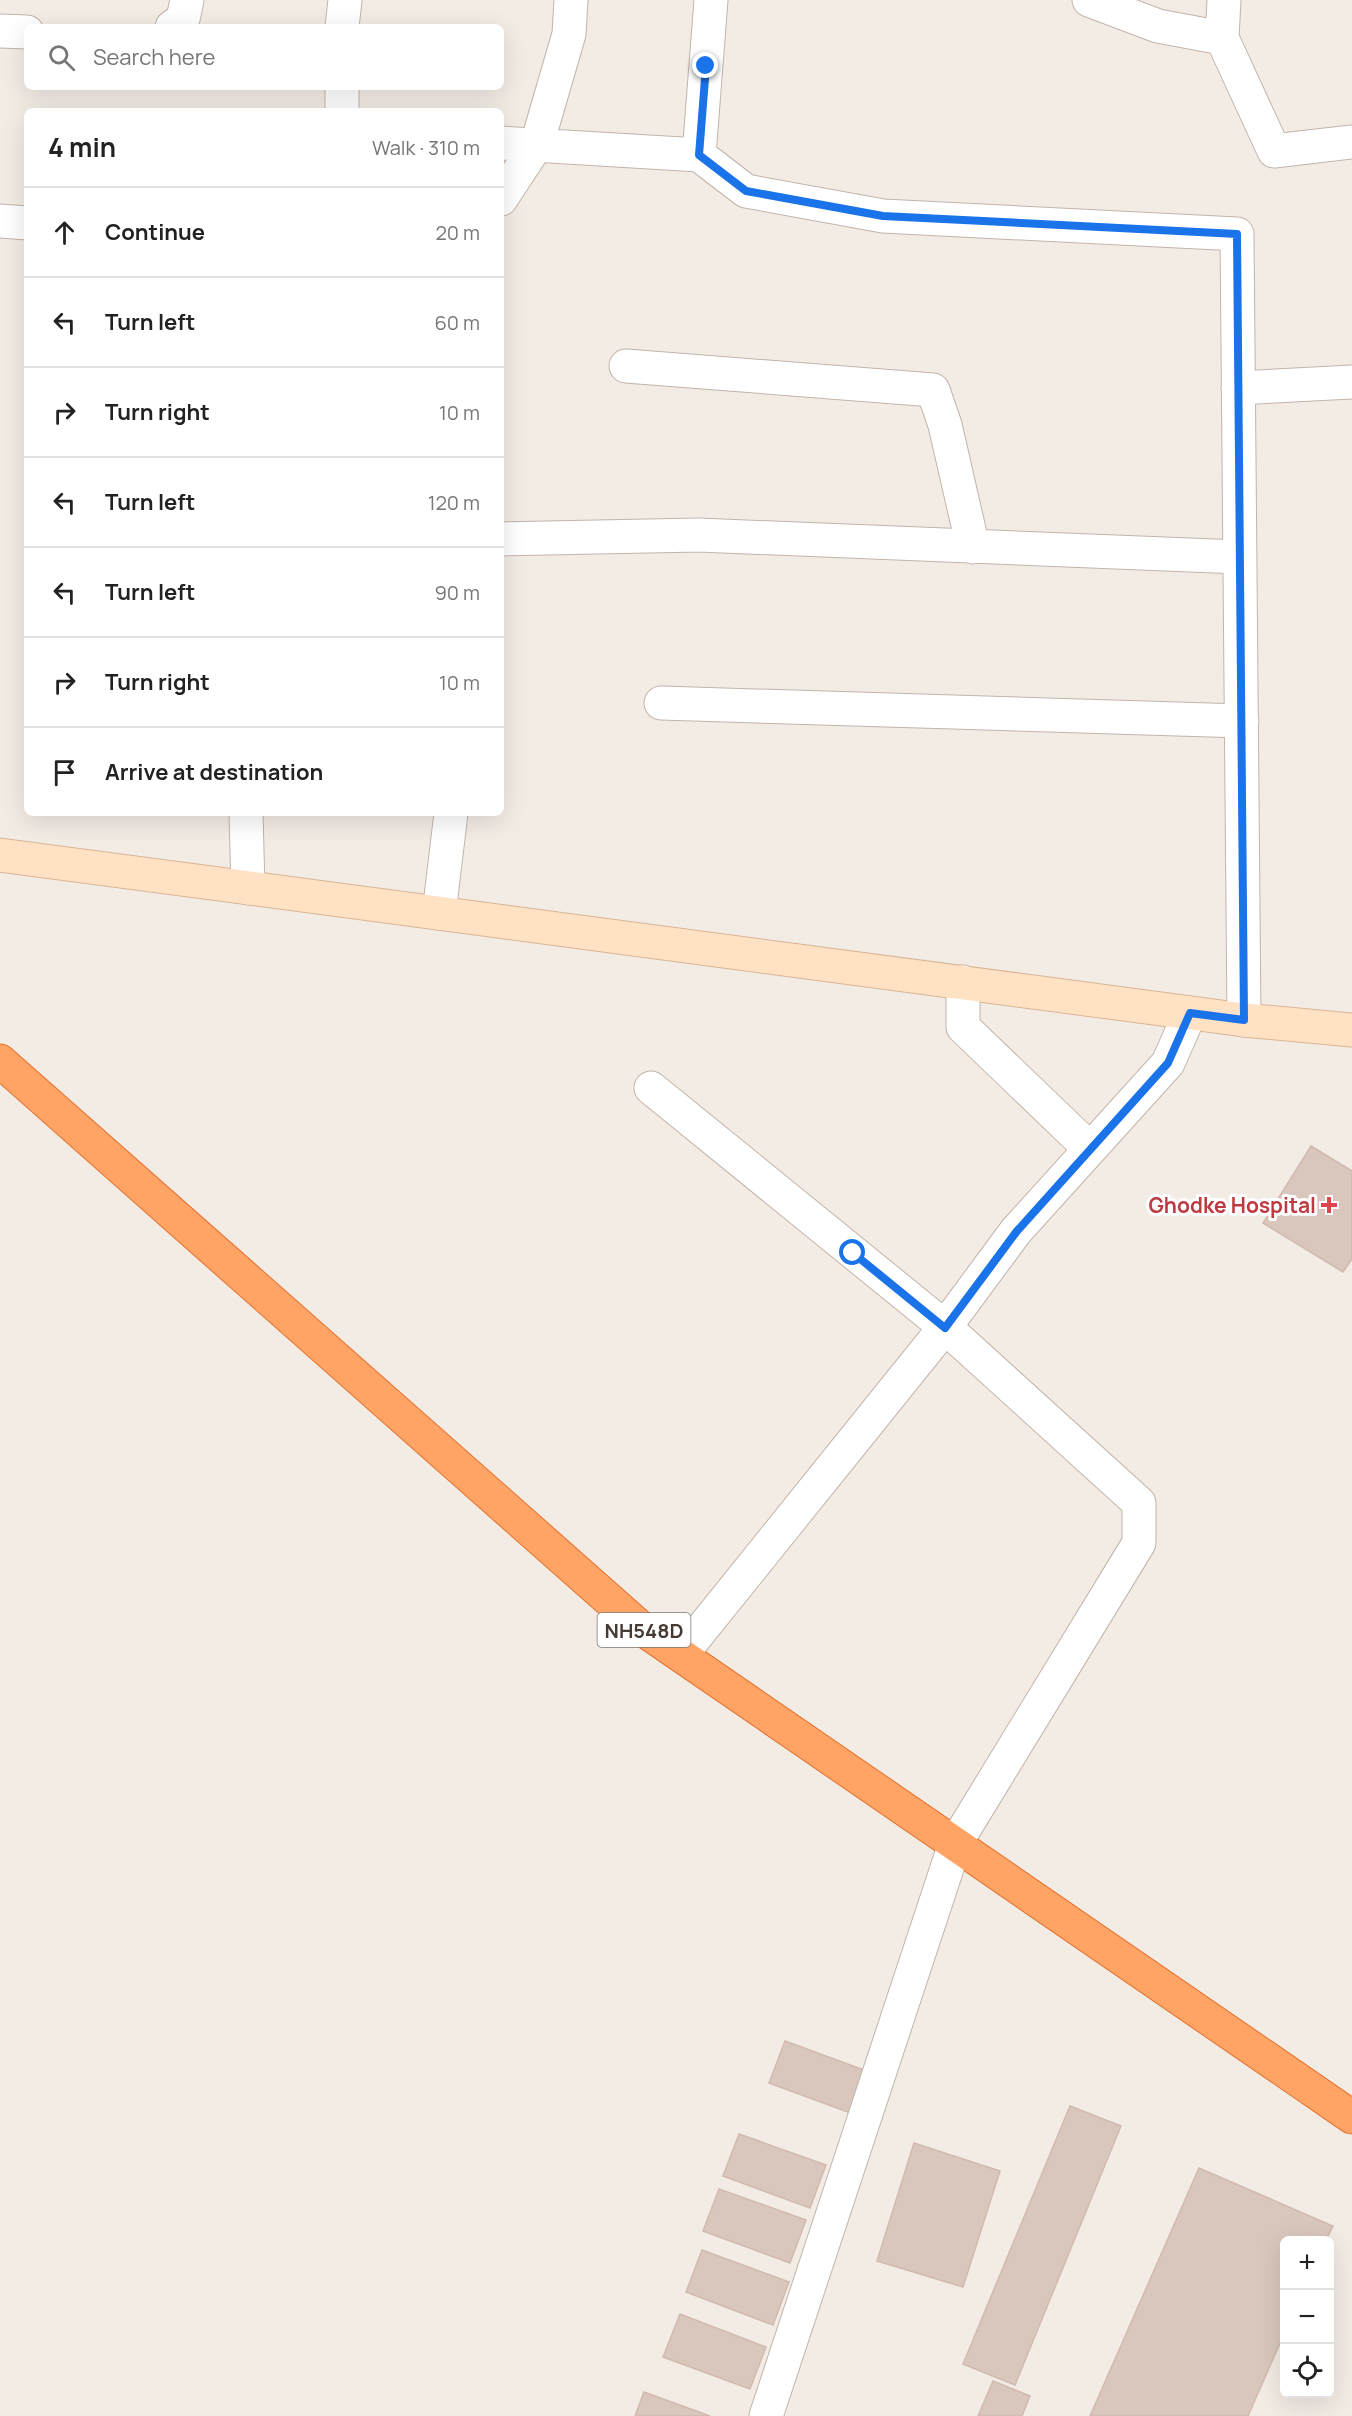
<!DOCTYPE html>
<html lang="en">
<head>
<meta charset="utf-8">
<style>
  :root { --surface:#fff; --page:#f2f2f2; --text:#222; --muted:#767676; --line:#e0e0e0 }
  body { margin:0; font-family:Manrope,sans-serif; background:var(--page); color:var(--text) }
  .controls { position:absolute; right:18px; bottom:18px; display:grid; overflow:hidden; border-radius:9px; box-shadow:0 6px 24px #0002 }
  .controls button { width:54px; height:54px; display:grid; place-items:center; padding:0; border:0; border-bottom:2px solid var(--line); background:var(--surface); color:var(--text); font:30px sans-serif }
  .stop { position:absolute; width:18px; height:18px; margin:-14px; border:4px solid #1a73e8; border-radius:50%; background:#fff }
  .stop.end { background:#1a73e8; border-color:#fff; box-shadow:0 2px 6px #0008 }
  .list { margin:0; padding:0; list-style:none }
  h2 { display:flex; justify-content:space-between; align-items:center; height:78px; margin:0; padding:0 24px; font-size:26px }
  h2 small { font-size:20px; font-weight:400; color:var(--muted) }
  .list li { display:grid; grid-template-columns:39px 1fr auto; gap:18px; align-items:center; box-sizing:border-box; height:90px; padding:0 24px; border-top:2px solid var(--line) }
  .list b { display:block; font-size:22px; white-space:nowrap }
  .list em { font-size:20px; font-style:normal; color:var(--muted) }
  .icon { flex:none; width:33px; height:33px; fill:none; stroke:currentColor; stroke-width:2; stroke-linecap:round; stroke-linejoin:round }
  .map { position:relative; flex:none; width:1352px; height:2416px; overflow:hidden }
  .search { position:absolute; background:var(--surface); box-shadow:0 6px 24px #0002; left:24px; top:24px; width:480px; height:66px; display:flex; align-items:center; gap:15px; box-sizing:border-box; padding:0 21px; border-radius:9px; color:var(--muted); font-size:22px }
  .panel { position:absolute; background:var(--surface); box-shadow:0 6px 24px #0002; left:24px; top:108px; width:480px; height:708px; border-radius:9px }
  .map>svg:first-child { display:block }
  .building { fill:#d9c7bd; stroke:#d1baad; stroke-width:1.5 }
  .lines { fill:none; stroke-linecap:round; stroke-linejoin:round }
  .street-casing { stroke:#c2b4aa; stroke-width:35 }
  .secondary-casing { stroke:#d9b595; stroke-width:35 }
  .highway-casing { stroke:#e4722f; stroke-width:35 }
  .street { stroke:#fff; stroke-width:33 }
  .secondary { stroke:#ffe1c4; stroke-width:33 }
  .highway { stroke:#ffa465; stroke-width:33 }
  .route { stroke:#1a73e8; stroke-width:8 }
  .health-dot { fill:#e0444e; stroke:#fff; stroke-width:2 }
  .labels { text-anchor:middle; dominant-baseline:central; stroke-width:6; stroke-linejoin:round; paint-order:stroke }
  .shield { fill:#fff; stroke:#7e7671; stroke-width:1.5 }
  .shield-label { font-size:20px; font-weight:bold; fill:#463b34 }
  .health-label { font-size:21px; font-weight:bold; fill:#be3a42; stroke:#fff; text-anchor:end }
</style>
</head>
<body>
<div class="map">
<svg width="1352" height="2416" viewBox="0 0 1352 2416">
  <rect width="100%" height="100%" fill="#f3ece5"/>
  <!-- building -->
  <path class="building" d="M1311,1146L1352,1171V1259L1343,1272L1263,1223Z
    M785,2041L872,2073L856,2115L769,2083Z
    M1070,2106L1121,2126L1015,2385L963,2364Z
    M739,2134L826,2165L810,2208L723,2176Z
    M914,2143L1000,2171L963,2287L877,2261Z
    M1199,2168L1333,2226L1326,2240H1284V2334L1248,2416H1090Z
    M719,2189L806,2220L790,2263L703,2231Z
    M702,2250L789,2282L773,2325L686,2292Z
    M680,2314L766,2347L750,2389L663,2357Z
    M993,2381L1030,2396L1022,2416H978Z
    M644,2392L710,2416H635Z"/>
  <g class="lines">
    <!-- street casing -->
    <g class="street-casing">
      <path id="street" d="M1089,0L1158,26L1222,38L1274,151L1352,142
        M172,27L183,19L187,0
        M342,27L345,0
        M0,31L27,32
        M1222,38L1224,0
        M342,87V111
        M501,143L699,155L746,191L883,216L1237,234L1244,1020
        M699,155L711,0
        M501,199L537,144L569,34L571,0
        M0,221L27,223
        M626,366L933,390L945,425L973,547
        M1238,388L1352,382
        M501,539L699,535L1240,557
        M661,703L1242,721
        M246,813L248,888
        M439,913L451,813
        M963,982V1027L1089,1148
        M651,1088L945,1327L1139,1503V1543L955,1844L766,2416
        M681,1655L945,1327L1016,1231L1168,1063L1190,1013"/>
    </g>
    <!-- secondary casing -->
    <g class="secondary-casing">
      <path id="secondary" d="M0,855L1244,1020L1352,1030"/>
    </g>
    <!-- highway casing -->
    <g class="highway-casing">
      <path id="highway" d="M0,1061L641,1628L1352,2117"/>
    </g>
    <!-- street -->
    <use href="#street" class="street"/>
    <!-- secondary -->
    <use href="#secondary" class="secondary"/>
    <!-- highway -->
    <use href="#highway" class="highway"/>
  </g>
  <g class="lines">
    <!-- route -->
    <path class="route" d="M706,66L699,155L746,191L883,216L1237,234L1244,1020L1190,1013L1168,1063L1017,1231L945,1328L853,1253"/>
  </g>
  <!-- markers -->
  <path class="health-dot" d="M1326 1196h6v6h6v6h-6v6h-6v-6h-6v-6h6z"/>
  <g class="labels">
    <!-- shield labels -->
    <rect class="shield" x="597.5" y="1613" width="93" height="34" rx="4.5"/>
    <g class="shield-label">
      <text x="644" y="1630">NH548D</text>
    </g>
    <!-- health labels -->
    <g class="health-label">
      <text x="1316" y="1205">Ghodke Hospital</text>
    </g>
  </g>
</svg>
<div class="controls">
<button>+</button>
<button>−</button>
<button><svg class="icon" aria-label="locate" viewBox="0 0 24 24"><circle cx="12" cy="12" r="6"/><path d="M12 2v4M12 18v4M2 12h4M18 12h4"/></svg></button>
</div>
<div class="stop" style="left:853px;top:1253px"></div>
<div class="stop end" style="left:706px;top:66px"></div>
<div class="search"><svg class="icon" aria-label="search" viewBox="0 0 24 24"><circle cx="10" cy="10" r="6"/><path d="M15 15l6 6"/></svg>Search here</div>
<section class="panel">
<h2>4 min<small>Walk · 310 m</small></h2>
<ul class="list">
<li><svg class="icon" aria-label="ahead" viewBox="0 0 24 24"><path d="M12 20V5M6 11l6-6 6 6"/></svg><div><b>Continue</b></div><em>20 m</em></li>
<li><svg class="icon" aria-label="left" viewBox="0 0 24 24"><path d="M17 20v-9H6M10 6l-5 5 5 5"/></svg><div><b>Turn left</b></div><em>60 m</em></li>
<li><svg class="icon" aria-label="right" viewBox="0 0 24 24"><path d="M7 20v-9h11M14 6l5 5-5 5"/></svg><div><b>Turn right</b></div><em>10 m</em></li>
<li><svg class="icon" aria-label="left" viewBox="0 0 24 24"><path d="M17 20v-9H6M10 6l-5 5 5 5"/></svg><div><b>Turn left</b></div><em>120 m</em></li>
<li><svg class="icon" aria-label="left" viewBox="0 0 24 24"><path d="M17 20v-9H6M10 6l-5 5 5 5"/></svg><div><b>Turn left</b></div><em>90 m</em></li>
<li><svg class="icon" aria-label="right" viewBox="0 0 24 24"><path d="M7 20v-9h11M14 6l5 5-5 5"/></svg><div><b>Turn right</b></div><em>10 m</em></li>
<li><svg class="icon" aria-label="arrive" viewBox="0 0 24 24"><path d="M6 21V4h12l-3 4 3 4H6"/></svg><div><b>Arrive at destination</b></div></li>
</ul>
</section>
</div>
</body>
</html>
